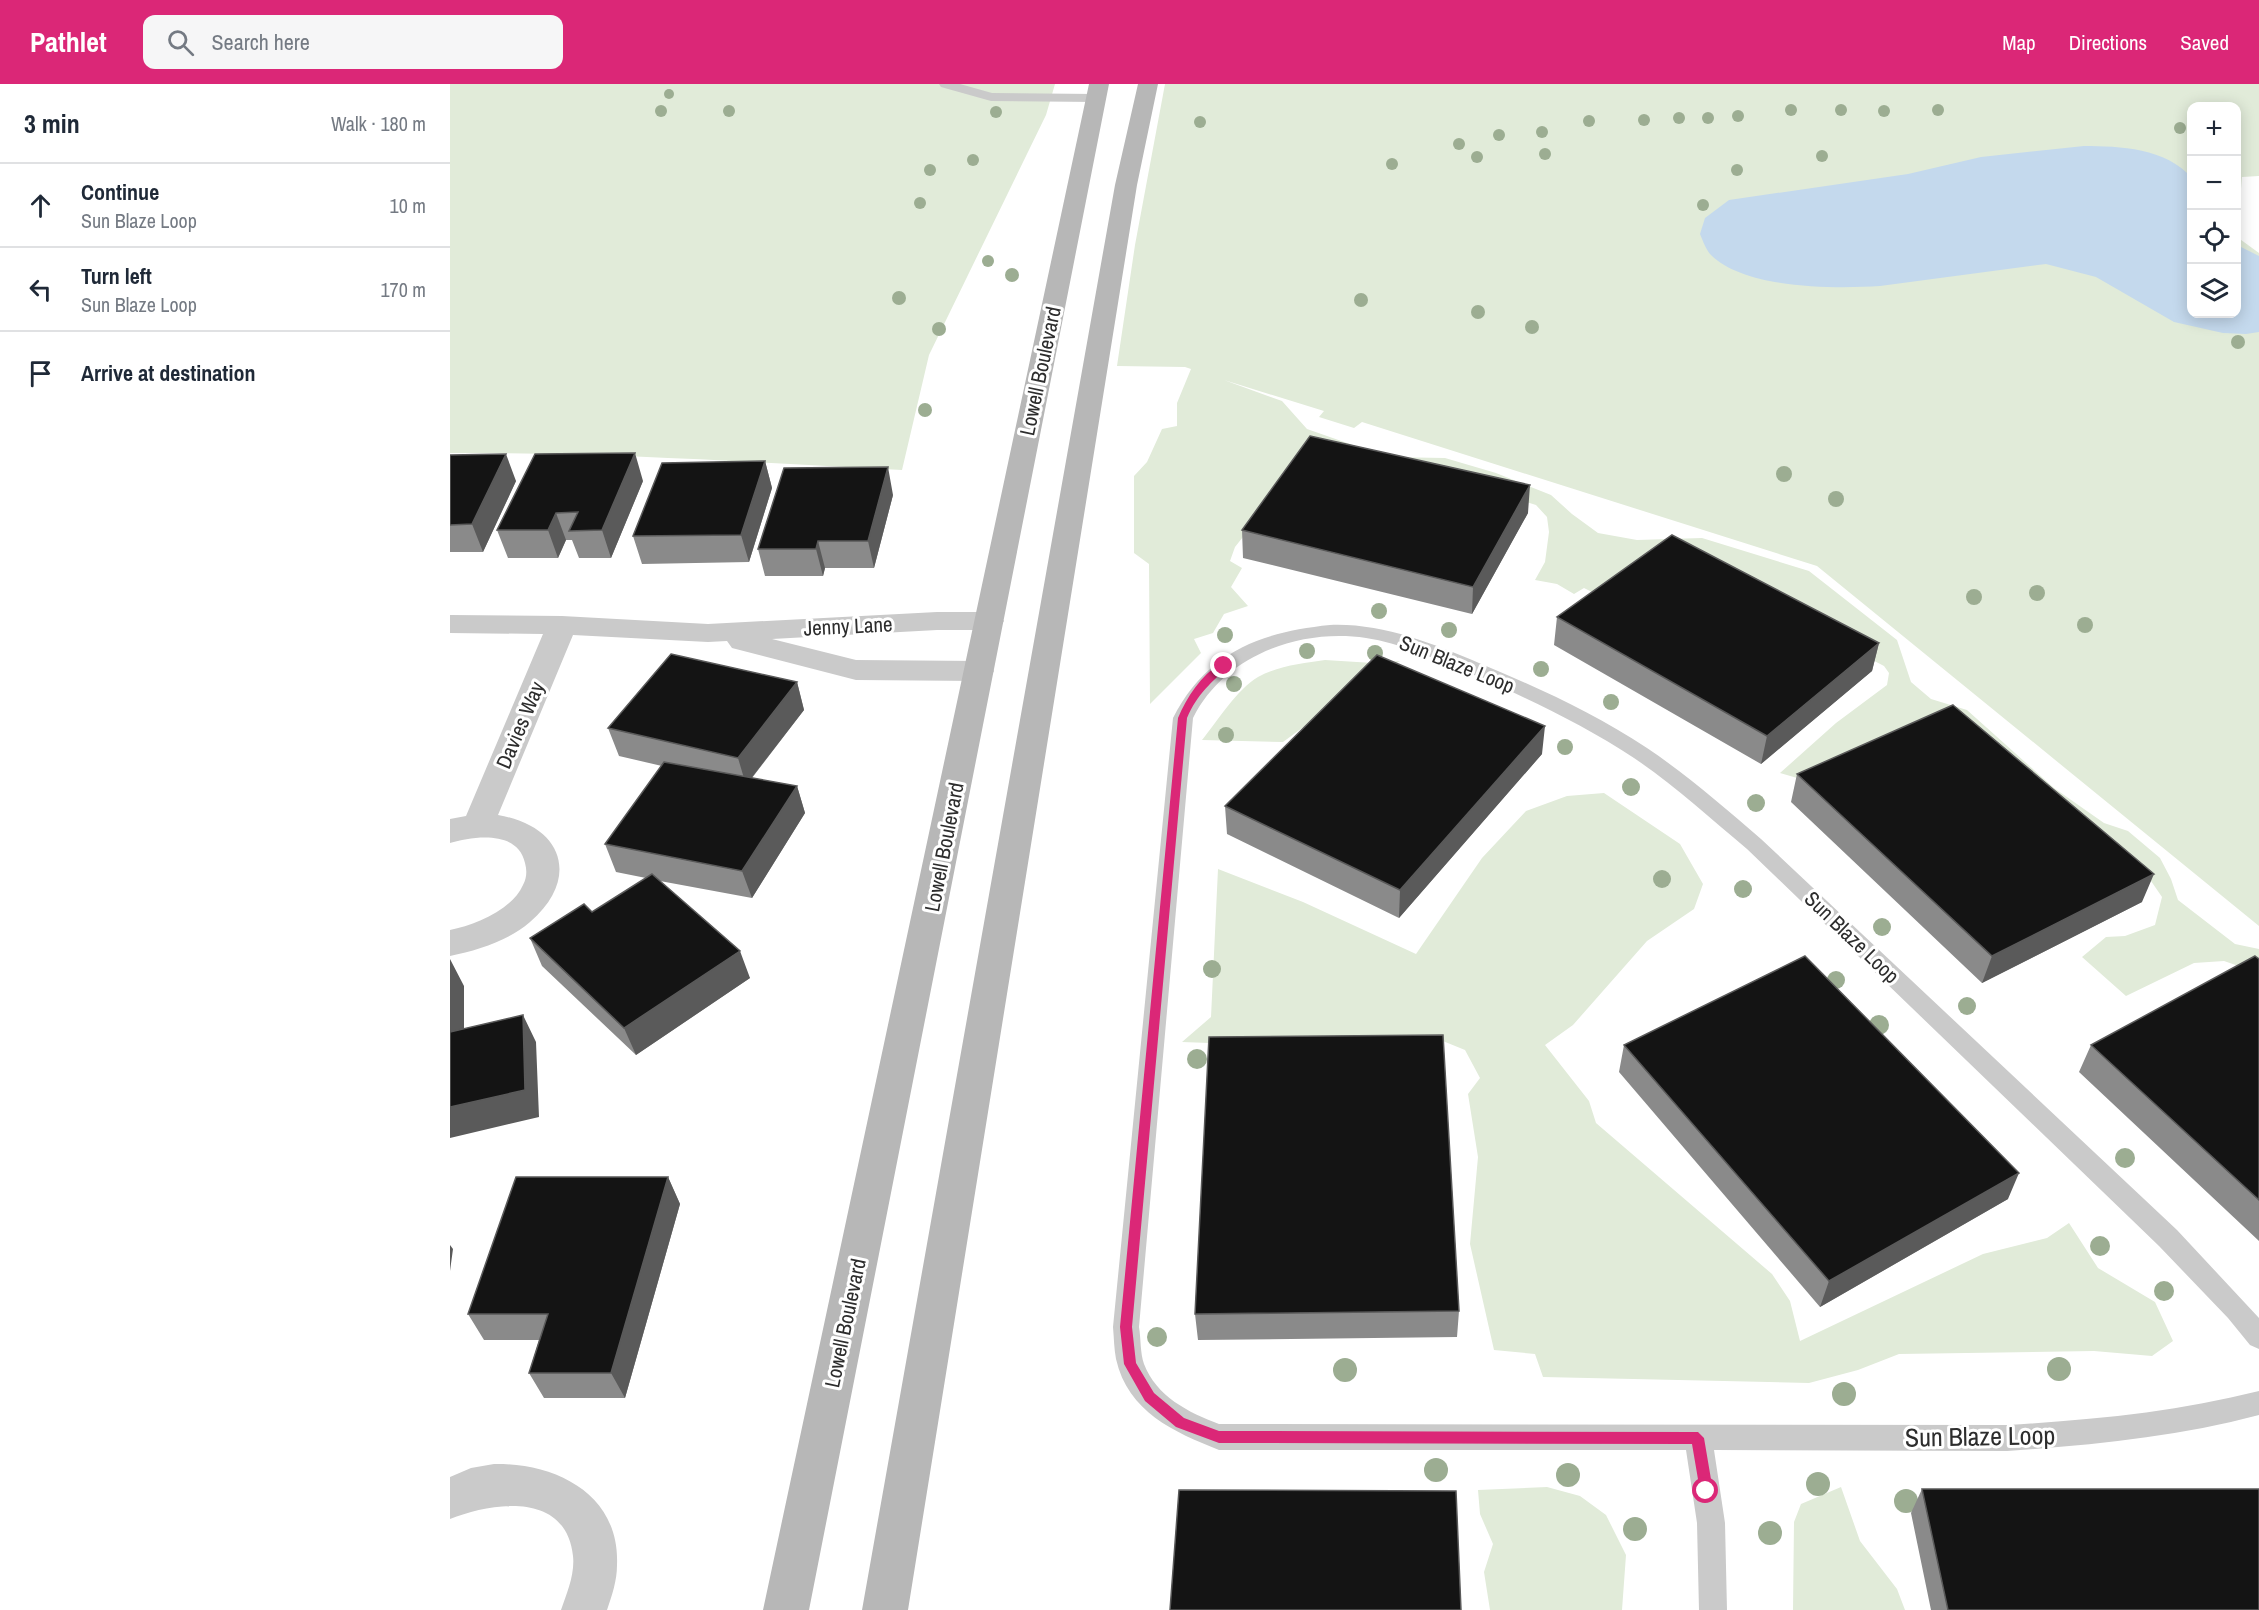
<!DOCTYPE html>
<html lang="en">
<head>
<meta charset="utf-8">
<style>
  :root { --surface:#fff; --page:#f6f6f7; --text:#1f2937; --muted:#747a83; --line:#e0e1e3; --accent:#db2777 }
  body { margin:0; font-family:"Archivo Narrow",sans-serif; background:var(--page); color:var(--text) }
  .controls { position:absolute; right:18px; top:18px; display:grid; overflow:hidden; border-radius:12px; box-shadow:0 3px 15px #0003 }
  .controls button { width:54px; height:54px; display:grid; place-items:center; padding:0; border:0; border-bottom:2px solid var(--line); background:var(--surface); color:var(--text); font:30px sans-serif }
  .stop { position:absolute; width:18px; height:18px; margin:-14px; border:4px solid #db2777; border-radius:50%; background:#fff }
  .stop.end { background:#db2777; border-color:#fff; box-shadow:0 2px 6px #0008 }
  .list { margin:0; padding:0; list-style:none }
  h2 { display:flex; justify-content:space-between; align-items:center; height:78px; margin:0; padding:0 24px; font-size:26px }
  h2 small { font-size:20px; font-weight:400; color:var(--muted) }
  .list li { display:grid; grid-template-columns:39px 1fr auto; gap:18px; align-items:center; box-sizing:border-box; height:84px; padding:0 24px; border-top:2px solid var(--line) }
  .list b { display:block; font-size:22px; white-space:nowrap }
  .list p { margin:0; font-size:20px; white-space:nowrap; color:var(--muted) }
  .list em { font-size:20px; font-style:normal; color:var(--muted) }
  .icon { flex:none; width:33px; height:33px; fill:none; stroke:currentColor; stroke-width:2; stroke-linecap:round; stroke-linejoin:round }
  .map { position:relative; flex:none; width:1809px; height:1526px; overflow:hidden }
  header { display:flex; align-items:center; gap:36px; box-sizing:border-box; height:84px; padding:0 30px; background:var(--accent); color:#fff }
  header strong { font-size:28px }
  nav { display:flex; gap:33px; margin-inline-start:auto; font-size:21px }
  .search { width:420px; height:54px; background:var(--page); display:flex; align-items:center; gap:15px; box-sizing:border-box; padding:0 21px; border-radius:12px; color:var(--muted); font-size:22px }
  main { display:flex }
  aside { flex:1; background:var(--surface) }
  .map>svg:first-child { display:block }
  .green { fill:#e1ebd9; fill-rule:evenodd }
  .water { fill:#c4d9ed }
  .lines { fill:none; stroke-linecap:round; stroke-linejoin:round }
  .lane { fill:#cacaca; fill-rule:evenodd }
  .street { fill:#cacaca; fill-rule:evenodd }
  .secondary { fill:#b7b7b7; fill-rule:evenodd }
  .tree { fill:#9cad92 }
  .wall { fill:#8a8a8a }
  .shaded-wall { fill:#5a5a5a }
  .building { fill:#141414; stroke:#5a5a5a; stroke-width:1.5 }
  .route { fill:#db2777 }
  .labels { text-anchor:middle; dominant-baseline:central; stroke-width:6; stroke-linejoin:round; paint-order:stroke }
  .street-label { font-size:21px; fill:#2d2d2d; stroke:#fff }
  .near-street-label { font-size:26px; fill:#2d2d2d; stroke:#fff }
</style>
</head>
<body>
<header>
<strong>Pathlet</strong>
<div class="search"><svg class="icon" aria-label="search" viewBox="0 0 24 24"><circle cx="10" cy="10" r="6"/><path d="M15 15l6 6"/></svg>Search here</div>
<nav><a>Map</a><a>Directions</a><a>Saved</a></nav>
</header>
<main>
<aside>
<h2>3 min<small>Walk · 180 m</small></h2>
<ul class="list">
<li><svg class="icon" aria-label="ahead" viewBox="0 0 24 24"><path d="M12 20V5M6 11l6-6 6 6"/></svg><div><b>Continue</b><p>Sun Blaze Loop</p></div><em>10 m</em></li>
<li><svg class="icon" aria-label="left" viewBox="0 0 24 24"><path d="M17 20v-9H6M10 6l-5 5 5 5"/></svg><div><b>Turn left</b><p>Sun Blaze Loop</p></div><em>170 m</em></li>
<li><svg class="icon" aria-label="arrive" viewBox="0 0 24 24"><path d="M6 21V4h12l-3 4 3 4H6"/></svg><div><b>Arrive at destination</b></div></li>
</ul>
</aside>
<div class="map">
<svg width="1809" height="1526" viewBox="0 0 1809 1526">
  <rect width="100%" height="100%" fill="#fff"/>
  <!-- green -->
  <path class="green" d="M0,0H605L596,31L479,271L452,386C301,378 151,368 0,369Z
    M715,0H1809V92L1792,93L1787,153L1809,169V842L1367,482L912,338L904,344L869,333L874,327L774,296L832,317L857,345L937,373L995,374L1046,389L1101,411L1122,430L1148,449L1187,456L1252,454L1359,487L1447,556L1461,598L1481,615L1517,626L1604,704L1654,739L1678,747L1710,774L1721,795L1728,816L1785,860L1809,865V889L1774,877L1744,879L1676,912L1632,873L1656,853L1675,852L1705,841L1712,813L1701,797L1330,689L1386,639L1437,601L1439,589L1434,582L1386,557L1148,511L1134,504L1124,510L1107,500L1085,496L1095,478L1099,448L1097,433L1086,421L1040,407L820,419L785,463L780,477L792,484L781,503L798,522L774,530L763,549L744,555L751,569L700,620L699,480L684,469V392L697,378L712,345L727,342V319L741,285L735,283L667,282L685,161ZM1742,22H1786V230H1742Z
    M875,576L923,579L950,577L915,598L833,658L752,656C767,638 787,605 808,593C828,582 853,579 875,576Z
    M1154,709L1230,760L1253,800L1244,825L1197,857L1123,941L1095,961L1139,1017L1146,1039L1322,1190L1340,1217L1350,1257L1533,1170L1597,1154L1619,1139L1648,1184L1705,1218L1723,1257L1702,1272L1644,1267L1449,1270L1408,1286L1359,1299L1093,1293L1085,1270L1044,1266L1020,1160L1028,1073L1018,1010L1030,994L1015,966L983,953L876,963L732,958L761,933L768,785L853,818L966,870L1032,774L1076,727L1117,712Z
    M1097,1403L1130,1412L1156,1431L1176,1471L1172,1526H1040L1034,1488L1043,1460L1030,1430L1028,1406Z
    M1391,1403L1410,1457L1447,1505L1455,1526H1343L1344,1438L1351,1420Z"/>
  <!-- water -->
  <path class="water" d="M1634,62C1670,62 1716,64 1742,94V230H1786L1787,161L1809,172V248L1796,250L1773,249L1724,238L1646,193L1596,180L1430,202C1385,205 1295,205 1261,171C1256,166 1253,157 1250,150L1255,134L1279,116L1458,90L1531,73Z"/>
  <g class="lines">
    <!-- lane -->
    <path class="lane" d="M489,0H510L542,9L646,10L653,14L646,18L541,17L491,3Z
      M880,541C932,539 981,559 1029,579C1087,603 1144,629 1197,664C1237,691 1274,723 1311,755L1727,1146L1809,1234V1265L1800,1261L1778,1234L1709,1162L1297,765C1260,734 1224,701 1184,674C1131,639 1073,612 1015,587C983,574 950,559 916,554C849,544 774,572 743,634L689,1243C691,1255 690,1269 694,1280C706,1312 739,1329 769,1340L1557,1341C1642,1336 1726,1328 1809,1307V1331C1726,1353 1642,1361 1557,1367L1264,1366L1275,1439L1277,1526H1249L1247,1439L1236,1366H769C724,1348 678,1328 666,1275C664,1265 664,1254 663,1243L723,634C756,569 810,548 880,541Z"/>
    <!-- street -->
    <path class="street" d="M487,528H539L549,530L554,537L549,544L539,546H487L322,555L406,576L529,577L540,580L544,587L540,594L529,597L406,596L282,564L277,557L258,558L123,551L48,731C113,742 131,794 80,838C58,857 28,866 0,872V846C25,841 62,826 73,801C77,794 77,786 75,779C68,746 24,752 0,759V735L16,732L93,550L0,549V531L112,532L258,540Z
      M44,1380C106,1379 170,1410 167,1481C167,1497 162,1511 157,1526H111C117,1509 125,1490 123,1472C116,1407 43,1418 0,1435V1393L21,1384Z"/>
    <!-- secondary -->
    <path class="secondary" d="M639,0H659L359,1526H313Z
      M688,0H708L687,101L458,1526H412L665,101Z"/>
  </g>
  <!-- trees -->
  <g class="tree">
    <circle cx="219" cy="10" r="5"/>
    <circle cx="1341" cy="26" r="6"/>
    <circle cx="1391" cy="26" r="6"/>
    <circle cx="1488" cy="26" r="6"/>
    <circle cx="211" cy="27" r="6"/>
    <circle cx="279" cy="27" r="6"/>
    <circle cx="1434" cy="27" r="6"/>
    <circle cx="546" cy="28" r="6"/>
    <circle cx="1288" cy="32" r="6"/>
    <circle cx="1229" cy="34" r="6"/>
    <circle cx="1258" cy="34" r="6"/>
    <circle cx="1194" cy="36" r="6"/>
    <circle cx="1139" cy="37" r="6"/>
    <circle cx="750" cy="38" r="6"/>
    <circle cx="1730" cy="44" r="6"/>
    <circle cx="1092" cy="48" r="6"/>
    <circle cx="1049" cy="51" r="6"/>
    <circle cx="1009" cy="60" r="6"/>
    <circle cx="1095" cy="70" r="6"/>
    <circle cx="1372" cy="72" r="6"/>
    <circle cx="1027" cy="73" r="6"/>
    <circle cx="523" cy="76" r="6"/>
    <circle cx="942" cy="80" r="6"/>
    <circle cx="480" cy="86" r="6"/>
    <circle cx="1287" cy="86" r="6"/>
    <circle cx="470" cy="119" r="6"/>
    <circle cx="1253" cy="121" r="6"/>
    <circle cx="538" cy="177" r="6"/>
    <circle cx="562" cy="191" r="7"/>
    <circle cx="449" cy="214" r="7"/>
    <circle cx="911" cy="216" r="7"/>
    <circle cx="1028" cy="228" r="7"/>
    <circle cx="1082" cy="243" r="7"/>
    <circle cx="489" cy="245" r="7"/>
    <circle cx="1788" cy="258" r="7"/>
    <circle cx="475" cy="326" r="7"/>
    <circle cx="1334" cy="390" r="8"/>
    <circle cx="1386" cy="415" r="8"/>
    <circle cx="1587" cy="509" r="8"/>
    <circle cx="1524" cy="513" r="8"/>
    <circle cx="929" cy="527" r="8"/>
    <circle cx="1635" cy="541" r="8"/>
    <circle cx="999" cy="546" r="8"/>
    <circle cx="775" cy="551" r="8"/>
    <circle cx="857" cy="567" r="8"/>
    <circle cx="925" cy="569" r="8"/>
    <circle cx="1091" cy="585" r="8"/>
    <circle cx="784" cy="600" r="8"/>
    <circle cx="1161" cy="618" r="8"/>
    <circle cx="776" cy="651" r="8"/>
    <circle cx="1115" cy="663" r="8"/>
    <circle cx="1181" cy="703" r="9"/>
    <circle cx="1306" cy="719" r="9"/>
    <circle cx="1212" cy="795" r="9"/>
    <circle cx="1293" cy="805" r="9"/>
    <circle cx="1432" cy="843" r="9"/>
    <circle cx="762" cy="885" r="9"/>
    <circle cx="1386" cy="896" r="9"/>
    <circle cx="1517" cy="922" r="9"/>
    <circle cx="1429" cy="941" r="10"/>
    <circle cx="747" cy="975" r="10"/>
    <circle cx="1675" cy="1074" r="10"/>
    <circle cx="1650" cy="1162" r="10"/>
    <circle cx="1714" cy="1207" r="10"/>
    <circle cx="707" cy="1253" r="10"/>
    <circle cx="1609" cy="1285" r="12"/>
    <circle cx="895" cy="1286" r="12"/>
    <circle cx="1394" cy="1310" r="12"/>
    <circle cx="986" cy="1386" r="12"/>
    <circle cx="1118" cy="1391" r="12"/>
    <circle cx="1368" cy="1400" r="12"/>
    <circle cx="1456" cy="1417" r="12"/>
    <circle cx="1185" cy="1445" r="12"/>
    <circle cx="1320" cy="1449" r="12"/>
  </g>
  <!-- wall -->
  <path class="wall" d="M0,371L66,397L33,468H0Z
    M315,377L322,404L299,478L192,480L183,452Z
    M193,397L161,474H129L122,456H116L108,474H58L47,446Z
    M443,411L424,484H375L373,492H315L308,465Z
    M1078,429L1022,530L793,474L792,446Z
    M1107,533L1429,559L1422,587L1311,680L1104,561Z
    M347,598L354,626L302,694L347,702L355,729L302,814L210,797L300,894L186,971L92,882L80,854L142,828L196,794L166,788L155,760L212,682L169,672L158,644Z
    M1092,670L949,834L777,750L775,722Z
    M1347,690L1692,818L1532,899L1341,718Z
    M1809,875V1157L1629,988L1641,961Z
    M1174,961L1558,1115L1370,1223L1169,988Z
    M218,1093L230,1120L175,1314H94L79,1289L89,1256H34L18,1230Z
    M1009,1227L1007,1253L748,1256L745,1230Z
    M1472,1405L1809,1526H1481L1461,1429Z"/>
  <!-- shaded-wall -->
  <path class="shaded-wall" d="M185,369L193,397L161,474L152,446Z
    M56,370L66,397L33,468L22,440Z
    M315,377L322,404L299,478L291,451Z
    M438,383L443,411L424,484L418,457Z
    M1080,401L1078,429L1022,530L1023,503Z
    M106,429L116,456L108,474L98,446Z
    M368,457L375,484L373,492L366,465Z
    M1429,559L1422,587L1311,680L1317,652Z
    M347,598L354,626L296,701L288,674Z
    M1095,642L1092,670L949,834L950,806Z
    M347,702L355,729L302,814L292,787Z
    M1704,790L1692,818L1532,899L1542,872Z
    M290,867L300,894L186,971L174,944Z
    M0,875L14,902V975L0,950Z
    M73,931L86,958L89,1033L0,1054V1023Z
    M1569,1089L1558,1115L1370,1223L1379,1197Z
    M218,1093L230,1120L175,1314L161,1289Z
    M0,1161L3,1165L0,1187Z"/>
  <!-- building -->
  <path class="building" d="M860,352L1080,401L1023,503L792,446Z
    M185,369L152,446L119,447L128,428L106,429L98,446H47L85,370Z
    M56,370L22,440L0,441V371Z
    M315,377L291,451L183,452L212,379Z
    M438,383L418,457H368L366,465H308L334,384Z
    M1222,451L1429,559L1317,652L1107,533Z
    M221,570L347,598L288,674L158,644Z
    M927,571L1095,642L950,806L775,722Z
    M1503,621L1704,790L1542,872L1347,690Z
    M214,678L347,702L292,787L155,760Z
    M202,790L290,867L174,944L80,854L134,820L142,828Z
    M1355,872L1569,1089L1379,1197L1174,961Z
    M1805,872L1809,875V1116L1641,961Z
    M73,931L75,1006L0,1023V948Z
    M993,951L1009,1227L745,1230L759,953Z
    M66,1093H218L161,1289H79L98,1230H18Z
    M1472,1405H1809V1526H1498Z
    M729,1406L1006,1407L1011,1526H720Z"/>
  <!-- route -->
  <path class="route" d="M771,579L779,582C761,599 748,609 737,634L682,1243L686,1279L704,1309L734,1334L769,1347L1248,1348L1254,1354L1263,1407L1261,1412L1256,1413L1252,1412L1250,1407L1242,1360L769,1359L726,1343L695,1317L674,1280L670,1243L728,634C737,613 751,591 771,579Z"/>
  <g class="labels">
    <!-- street labels -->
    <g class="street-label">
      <text transform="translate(590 287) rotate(-78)">Lowell Boulevard</text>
      <text transform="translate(398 542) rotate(-3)">Jenny Lane</text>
      <text transform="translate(1007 580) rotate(22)">Sun Blaze Loop</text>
      <text transform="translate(70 641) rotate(-67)">Davies Way</text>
      <text transform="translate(494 763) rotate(-79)">Lowell Boulevard</text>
      <text transform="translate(1402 853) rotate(44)">Sun Blaze Loop</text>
      <text transform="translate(395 1239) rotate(-78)">Lowell Boulevard</text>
    </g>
    <!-- near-street labels -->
    <g class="near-street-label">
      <text transform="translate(1530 1352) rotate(-1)">Sun Blaze Loop</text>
    </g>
  </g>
</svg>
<div class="controls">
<button>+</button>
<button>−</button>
<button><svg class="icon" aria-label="locate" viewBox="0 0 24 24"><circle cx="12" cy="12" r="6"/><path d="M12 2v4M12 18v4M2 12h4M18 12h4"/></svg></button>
<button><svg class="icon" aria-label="layers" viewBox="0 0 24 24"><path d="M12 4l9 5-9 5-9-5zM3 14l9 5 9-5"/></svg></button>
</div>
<div class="stop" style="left:1256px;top:1407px"></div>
<div class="stop end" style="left:774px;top:582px"></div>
</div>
</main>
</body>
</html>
